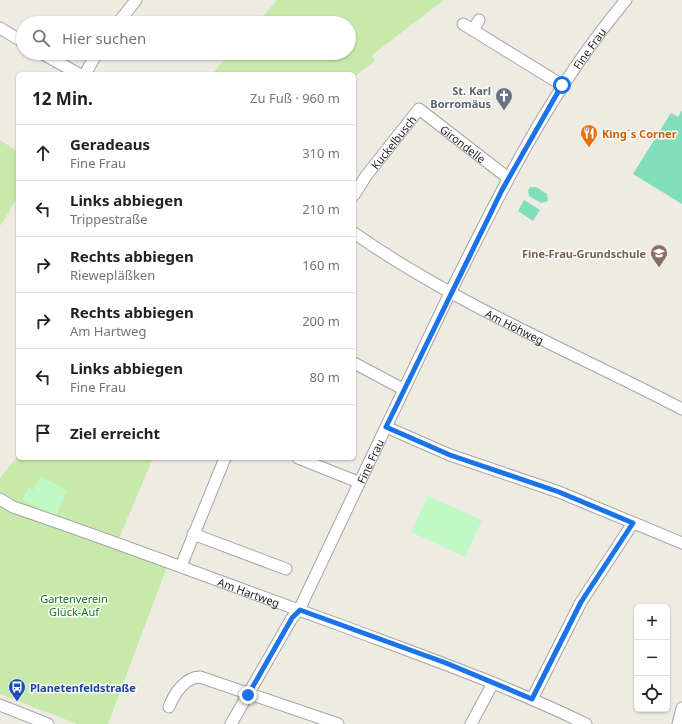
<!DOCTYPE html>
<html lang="de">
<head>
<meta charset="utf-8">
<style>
  :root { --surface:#fff; --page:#f6f6f6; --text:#202124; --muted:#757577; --line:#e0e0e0 }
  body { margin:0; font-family:"Noto Sans",sans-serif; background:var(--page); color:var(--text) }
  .controls { position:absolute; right:12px; bottom:12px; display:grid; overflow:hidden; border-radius:6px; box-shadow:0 1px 3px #0004 }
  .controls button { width:36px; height:36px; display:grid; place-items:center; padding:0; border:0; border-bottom:1px solid var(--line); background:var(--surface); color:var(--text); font:20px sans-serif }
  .stop { position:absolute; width:12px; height:12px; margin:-9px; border:3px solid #1a73e8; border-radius:50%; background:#fff }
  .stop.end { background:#1a73e8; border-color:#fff; box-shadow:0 1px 4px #0008 }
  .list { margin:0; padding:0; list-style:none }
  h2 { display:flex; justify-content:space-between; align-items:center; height:52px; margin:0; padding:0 16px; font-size:17px }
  h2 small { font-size:13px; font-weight:400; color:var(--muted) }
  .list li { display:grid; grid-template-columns:26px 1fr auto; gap:12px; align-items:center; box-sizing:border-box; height:56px; padding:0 16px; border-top:1px solid var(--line) }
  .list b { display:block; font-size:15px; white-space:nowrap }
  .list p { margin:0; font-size:13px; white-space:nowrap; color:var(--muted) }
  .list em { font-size:13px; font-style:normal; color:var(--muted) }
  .icon { flex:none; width:22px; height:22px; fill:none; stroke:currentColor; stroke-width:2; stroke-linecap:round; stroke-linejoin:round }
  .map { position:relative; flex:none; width:682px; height:724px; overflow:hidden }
  .search { position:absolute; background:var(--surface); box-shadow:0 1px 3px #0004; left:16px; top:16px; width:340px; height:44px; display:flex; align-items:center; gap:10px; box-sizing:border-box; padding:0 14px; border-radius:22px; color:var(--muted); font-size:15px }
  .panel { position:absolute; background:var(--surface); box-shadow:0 1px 3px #0004; left:16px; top:72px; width:340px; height:388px; border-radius:6px }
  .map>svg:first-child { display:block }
  .grass { fill:#c7e9a9 }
  .park { fill:#bff9c5 }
  .pitch { fill:#81debb }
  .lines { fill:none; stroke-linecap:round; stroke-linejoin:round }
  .minor-casing { stroke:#a4a4a4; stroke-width:13 }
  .minor { stroke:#fff; stroke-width:11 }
  .route { stroke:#1a73e8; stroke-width:5 }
  .labels { text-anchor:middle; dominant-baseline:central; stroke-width:3; stroke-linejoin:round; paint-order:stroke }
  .street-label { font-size:11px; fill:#1d1d1d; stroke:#fff }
  .worship-label { font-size:11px; font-weight:bold; fill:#5b616d; stroke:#fff; text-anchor:end }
  .food-label { font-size:11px; font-weight:bold; fill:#c56008; stroke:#fff; text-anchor:start }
  .education-label { font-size:11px; font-weight:bold; fill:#785e54; stroke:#fff; text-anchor:end }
  .park-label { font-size:11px; fill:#0b7b16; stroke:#fff }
  .transit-label { font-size:11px; font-weight:bold; fill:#164399; stroke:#fff; text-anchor:start }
</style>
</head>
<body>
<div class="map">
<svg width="682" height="724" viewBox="0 0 682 724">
  <rect width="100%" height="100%" fill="#eeebe3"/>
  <!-- grass -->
  <path class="grass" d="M277,0H444L372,55L375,61L354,77V74H212L230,53H349V23H257Z
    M0,140L18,152V197L0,226Z
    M18,456V458H153L117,543L168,564L108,724H77L0,694V478Z"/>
  <!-- park -->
  <path class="park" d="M42,477L67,490L56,516L22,499L29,488L33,490L40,478Z
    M428,496L482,520L465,557L411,532Z"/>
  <!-- pitch -->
  <path class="pitch" d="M682,110V204L633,174L671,113L678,117Z
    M530,187H536L547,194L548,201L541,203L529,196L528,191Z
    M524,200L540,210L533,221L518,211Z"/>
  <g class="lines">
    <!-- minor casing -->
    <g class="minor-casing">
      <g id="minor">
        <path d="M118,23L136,0"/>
        <path d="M463,24L562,85"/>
        <path d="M0,28L23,42"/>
        <path d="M473,30L479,20"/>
        <path d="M41,53L79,74"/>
        <path d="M85,74L97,53"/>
        <path id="s1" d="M354,195L366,176L419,109L508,178"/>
        <path id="s2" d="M354,233C455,304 573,352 682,409"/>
        <path d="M354,363L403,389"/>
        <path d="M386,427L450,455L559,492L682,543"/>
        <path d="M298,458L358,482"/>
        <path id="s3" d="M0,499L13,507C123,544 231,586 340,625C423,656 506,685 586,724"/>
        <path d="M193,534L286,569"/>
        <path d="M181,566L225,458"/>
        <path d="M532,699L581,602L633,523"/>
        <path d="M0,705L48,724"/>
        <path d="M169,707C174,694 185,677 200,677L338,724"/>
        <path id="s4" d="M231,724L292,618L299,610C349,505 398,400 449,295C500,192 551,89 626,0"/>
        <path d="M471,724L493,683"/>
        <path d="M678,724L682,708"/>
      </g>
    </g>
    <!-- minor -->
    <use href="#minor" class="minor"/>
  </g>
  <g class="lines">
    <!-- route -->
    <path class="route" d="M248,695L292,618L300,610L446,663L532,699L581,602L633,523L559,492L450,455L386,427L502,190L562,85"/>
  </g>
  <!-- icons -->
  <defs>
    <g id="church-pin" transform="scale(0.9)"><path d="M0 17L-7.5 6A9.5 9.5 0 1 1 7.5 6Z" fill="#6b7280" stroke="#fff"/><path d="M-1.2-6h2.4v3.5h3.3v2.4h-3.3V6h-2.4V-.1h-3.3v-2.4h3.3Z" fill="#fff"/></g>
    <g id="restaurant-pin" transform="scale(0.9)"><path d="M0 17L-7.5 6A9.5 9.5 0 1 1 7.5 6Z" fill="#e8710a" stroke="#fff"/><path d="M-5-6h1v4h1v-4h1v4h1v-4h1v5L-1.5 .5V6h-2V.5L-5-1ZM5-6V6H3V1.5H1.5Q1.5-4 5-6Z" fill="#fff"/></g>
    <g id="school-pin" transform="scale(0.9)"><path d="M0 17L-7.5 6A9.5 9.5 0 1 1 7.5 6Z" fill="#8d6e63" stroke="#fff"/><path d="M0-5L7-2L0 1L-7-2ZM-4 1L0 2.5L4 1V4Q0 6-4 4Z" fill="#fff"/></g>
    <g id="bus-pin" transform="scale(0.9)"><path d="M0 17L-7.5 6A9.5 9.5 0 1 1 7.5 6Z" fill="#1a4fb4" stroke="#fff"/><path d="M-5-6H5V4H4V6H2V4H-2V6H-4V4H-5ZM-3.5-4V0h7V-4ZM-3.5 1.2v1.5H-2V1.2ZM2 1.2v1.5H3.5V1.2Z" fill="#fff"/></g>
  </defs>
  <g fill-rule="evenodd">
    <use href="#church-pin" x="504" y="96"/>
    <use href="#restaurant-pin" x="589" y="133"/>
    <use href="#school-pin" x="659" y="253"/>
    <use href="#bus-pin" x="17" y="687"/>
  </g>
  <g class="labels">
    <!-- street labels -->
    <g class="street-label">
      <text stroke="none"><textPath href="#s4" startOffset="766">Fine Frau</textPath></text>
      <text stroke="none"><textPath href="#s1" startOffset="66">Kuckelbusch</textPath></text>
      <text stroke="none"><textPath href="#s1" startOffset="164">Girondelle</textPath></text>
      <text stroke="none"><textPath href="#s2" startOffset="186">Am Höhweg</textPath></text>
      <text stroke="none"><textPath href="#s4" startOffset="298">Fine Frau</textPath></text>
      <text stroke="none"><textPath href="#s3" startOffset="266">Am Hartweg</textPath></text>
    </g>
    <!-- worship labels -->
    <g class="worship-label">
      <text x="491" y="90">St. Karl<tspan x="491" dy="13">Borromäus</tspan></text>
    </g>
    <!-- food labels -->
    <g class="food-label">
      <text x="602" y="133">King´s Corner</text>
    </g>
    <!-- education labels -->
    <g class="education-label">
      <text x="646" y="253">Fine-Frau-Grundschule</text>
    </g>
    <!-- park labels -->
    <g class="park-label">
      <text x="74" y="598">Gartenverein<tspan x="74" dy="13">Glück-Auf</tspan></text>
    </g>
    <!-- transit labels -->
    <g class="transit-label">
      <text x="30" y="687">Planetenfeldstraße</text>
    </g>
  </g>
</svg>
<div class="controls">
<button>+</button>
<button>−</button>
<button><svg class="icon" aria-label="locate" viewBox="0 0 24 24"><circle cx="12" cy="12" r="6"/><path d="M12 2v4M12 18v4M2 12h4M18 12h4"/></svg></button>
</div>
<div class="stop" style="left:562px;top:85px"></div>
<div class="stop end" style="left:248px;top:695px"></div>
<div class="search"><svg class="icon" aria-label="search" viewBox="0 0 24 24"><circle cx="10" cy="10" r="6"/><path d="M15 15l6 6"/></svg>Hier suchen</div>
<section class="panel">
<h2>12 Min.<small>Zu Fuß · 960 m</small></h2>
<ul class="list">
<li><svg class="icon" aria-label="ahead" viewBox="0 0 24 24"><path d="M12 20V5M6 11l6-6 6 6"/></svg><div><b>Geradeaus</b><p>Fine Frau</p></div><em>310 m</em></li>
<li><svg class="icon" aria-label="left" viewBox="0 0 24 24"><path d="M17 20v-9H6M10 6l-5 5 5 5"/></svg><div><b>Links abbiegen</b><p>Trippestraße</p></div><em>210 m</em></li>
<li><svg class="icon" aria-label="right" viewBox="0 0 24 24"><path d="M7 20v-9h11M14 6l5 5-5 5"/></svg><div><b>Rechts abbiegen</b><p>Riewepläßken</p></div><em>160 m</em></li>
<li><svg class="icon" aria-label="right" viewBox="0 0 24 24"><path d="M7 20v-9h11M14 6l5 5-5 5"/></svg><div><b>Rechts abbiegen</b><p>Am Hartweg</p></div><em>200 m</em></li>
<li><svg class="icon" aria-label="left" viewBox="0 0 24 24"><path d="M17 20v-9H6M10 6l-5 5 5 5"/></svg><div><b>Links abbiegen</b><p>Fine Frau</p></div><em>80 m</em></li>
<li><svg class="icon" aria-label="arrive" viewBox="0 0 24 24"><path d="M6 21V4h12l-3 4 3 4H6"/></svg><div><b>Ziel erreicht</b></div></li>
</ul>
</section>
</div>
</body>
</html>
